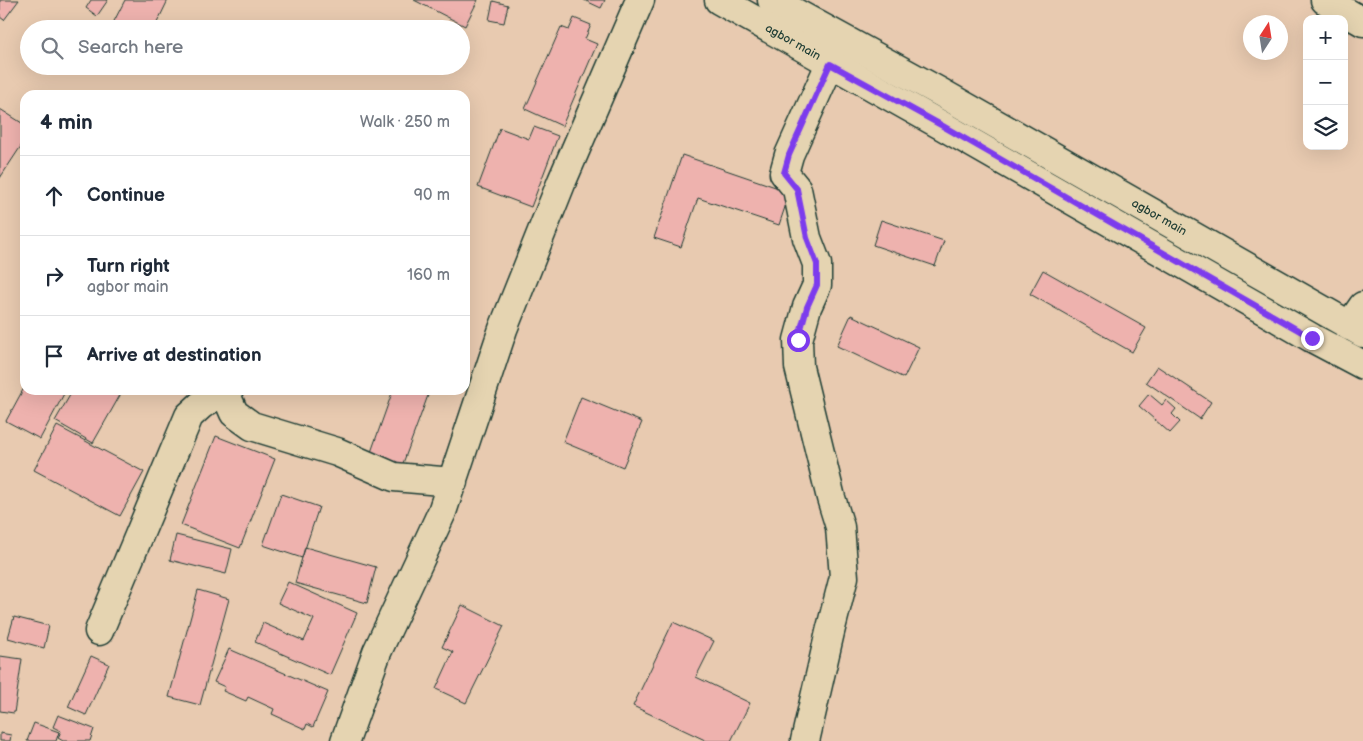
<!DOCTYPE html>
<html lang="en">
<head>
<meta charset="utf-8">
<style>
  :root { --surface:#fff; --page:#f6f6f7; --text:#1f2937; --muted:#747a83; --line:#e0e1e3 }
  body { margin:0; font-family:"Balsamiq Sans",sans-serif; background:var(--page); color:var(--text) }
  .controls { position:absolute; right:15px; top:15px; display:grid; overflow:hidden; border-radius:10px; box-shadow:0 5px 20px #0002 }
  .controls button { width:45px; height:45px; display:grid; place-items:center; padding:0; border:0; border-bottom:1px solid var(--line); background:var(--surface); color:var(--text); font:25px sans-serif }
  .compass { position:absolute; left:1243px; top:15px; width:45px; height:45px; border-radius:50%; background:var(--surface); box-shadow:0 5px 20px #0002; rotate:12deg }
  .stop { position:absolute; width:15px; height:15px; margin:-11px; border:4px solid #7c3aed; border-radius:50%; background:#fff }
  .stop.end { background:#7c3aed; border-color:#fff; box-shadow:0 1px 5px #0008 }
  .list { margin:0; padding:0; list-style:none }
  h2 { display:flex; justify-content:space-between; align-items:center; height:65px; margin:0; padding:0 20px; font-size:21px }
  h2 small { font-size:16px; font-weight:400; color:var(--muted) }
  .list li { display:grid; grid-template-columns:32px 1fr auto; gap:15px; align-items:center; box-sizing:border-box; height:80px; padding:0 20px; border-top:1px solid var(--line) }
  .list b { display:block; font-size:19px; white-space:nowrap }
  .list p { margin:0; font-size:16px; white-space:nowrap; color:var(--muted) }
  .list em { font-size:16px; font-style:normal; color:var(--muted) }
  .icon { flex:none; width:28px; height:28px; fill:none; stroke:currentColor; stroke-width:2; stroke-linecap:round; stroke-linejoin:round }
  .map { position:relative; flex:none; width:1363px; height:741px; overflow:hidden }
  .search { position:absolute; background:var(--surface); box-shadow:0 5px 20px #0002; left:20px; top:20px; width:450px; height:55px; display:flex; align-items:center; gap:12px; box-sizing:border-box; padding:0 18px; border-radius:28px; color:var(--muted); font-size:19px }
  .panel { position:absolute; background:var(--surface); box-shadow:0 5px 20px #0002; left:20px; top:90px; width:450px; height:305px; border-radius:15px }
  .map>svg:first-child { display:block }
  .building { fill:#eeb2ae; stroke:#1f3d34 }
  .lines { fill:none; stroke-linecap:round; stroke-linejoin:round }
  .minor-casing { stroke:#1f3d34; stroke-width:31 }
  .major-casing { stroke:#1f3d34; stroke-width:31 }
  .minor { stroke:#e5d4b1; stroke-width:28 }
  .major { stroke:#e5d4b1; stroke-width:28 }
  .route { stroke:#7c3aed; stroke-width:6 }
  .labels { text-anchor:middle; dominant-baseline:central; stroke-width:4; stroke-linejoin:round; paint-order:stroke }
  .street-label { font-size:12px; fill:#1f3d34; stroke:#e5d4b1 }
</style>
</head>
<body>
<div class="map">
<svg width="1363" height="741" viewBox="0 0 1363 741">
  <rect width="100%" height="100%" fill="#e8cab0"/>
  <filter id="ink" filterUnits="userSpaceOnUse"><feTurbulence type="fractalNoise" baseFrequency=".02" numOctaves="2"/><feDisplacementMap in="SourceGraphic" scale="10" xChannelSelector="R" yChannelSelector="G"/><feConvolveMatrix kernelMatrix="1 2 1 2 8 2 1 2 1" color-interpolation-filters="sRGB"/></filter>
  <g filter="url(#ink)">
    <!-- building -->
    <path class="building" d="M0,0H19L4,20L0,17Z
      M91,0H108L97,16L86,8Z
      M125,0H168L154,29H110Z
      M414,0H478L465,26Z
      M584,0H605L601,8Z
      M493,1L508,5L504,23L489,20Z
      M574,18L591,25L585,39L597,44L562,126L525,109L561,27L569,30Z
      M0,109L25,125V140L0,178Z
      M534,127L558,136L531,207L478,187L500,128L529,139Z
      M682,155L790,192L779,225L698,198L681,247L654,238Z
      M881,220L944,241L935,266L873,245Z
      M1043,270L1146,328L1132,352L1030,294Z
      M851,315L919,347L904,378L837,346Z
      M1157,366L1211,402L1200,419L1146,382Z
      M25,386V390H66L40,439L6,421Z
      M73,390H123L93,443L55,421Z
      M393,390H430L402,466L370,455Z
      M1149,394L1162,405L1166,400L1176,409L1172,414L1180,422L1170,433L1139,406Z
      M581,397L642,422L623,467L563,442Z
      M57,426L144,472L120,516L34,470Z
      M216,436L275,459L240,548L181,525Z
      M281,494L319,507L302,558L263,545Z
      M176,535L232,549L226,574L170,560Z
      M305,547L376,567L367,603L295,583Z
      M288,582L357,613L330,675L255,642L263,623L304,641L314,619L278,603Z
      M198,590L229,599L200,705L169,697Z
      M462,605L504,626L466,703L436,689L453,652L442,647Z
      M14,617L49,626L44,648L8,638Z
      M673,622L714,641L696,677L750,703L731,741H707L633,706Z
      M229,649L328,692L313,727L307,724L305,729L272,714L274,709L248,697L246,701L223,691L225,687L214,682Z
      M0,656L22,659L14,713L0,711Z
      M91,656L109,664L86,715L68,707Z
      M58,715L94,729L90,741H63L58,738L61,731L53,727Z
      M34,723L59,732L56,741H27Z
      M0,733L11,735L10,741H0Z"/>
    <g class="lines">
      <!-- minor casing -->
      <g class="minor-casing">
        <path id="minor" d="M1325,0L1363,22
          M1349,326L1363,306
          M224,390L234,413L252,426L337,452L394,477L453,482
          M99,631L189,416L201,405L223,391
          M345,741L377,652L442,512L503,329L562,181L640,0
          M805,741L830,632L844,577L840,527L831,498L799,367L798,340L807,307L817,285V264L807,238L797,189L784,173L789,155L830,64"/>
      </g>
      <!-- major casing -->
      <g class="major-casing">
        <g id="major">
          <path id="s1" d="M719,0L941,125L1312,338L1363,365"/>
          <path id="s2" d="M772,0L940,92L1363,333"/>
        </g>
      </g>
      <!-- minor -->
      <use href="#minor" class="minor"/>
      <!-- major -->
      <use href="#major" class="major"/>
    </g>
  </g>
  <g class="lines" filter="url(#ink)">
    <!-- route -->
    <path class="route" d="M798,340L807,307L817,285V264L807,238L797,189L784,173L789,155L830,64L941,125L1312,338"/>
  </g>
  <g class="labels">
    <!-- street labels -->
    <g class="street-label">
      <text stroke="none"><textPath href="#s1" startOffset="85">agbor main</textPath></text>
      <text stroke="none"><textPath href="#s2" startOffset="444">agbor main</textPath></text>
    </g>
  </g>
</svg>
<div class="controls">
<button>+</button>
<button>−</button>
<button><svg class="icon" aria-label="layers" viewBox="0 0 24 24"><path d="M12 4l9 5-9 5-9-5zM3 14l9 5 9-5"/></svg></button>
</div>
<svg class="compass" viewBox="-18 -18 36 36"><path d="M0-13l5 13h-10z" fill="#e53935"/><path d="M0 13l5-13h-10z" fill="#747a83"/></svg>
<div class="stop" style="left:798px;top:340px"></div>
<div class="stop end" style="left:1312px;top:338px"></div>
<div class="search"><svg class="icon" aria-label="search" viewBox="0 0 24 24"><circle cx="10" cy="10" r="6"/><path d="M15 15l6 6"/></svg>Search here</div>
<section class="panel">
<h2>4 min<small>Walk · 250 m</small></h2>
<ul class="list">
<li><svg class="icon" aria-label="ahead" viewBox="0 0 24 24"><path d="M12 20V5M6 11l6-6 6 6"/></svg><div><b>Continue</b></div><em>90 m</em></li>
<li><svg class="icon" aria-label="right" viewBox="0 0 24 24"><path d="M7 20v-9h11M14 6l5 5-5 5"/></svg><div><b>Turn right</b><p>agbor main</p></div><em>160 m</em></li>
<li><svg class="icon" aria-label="arrive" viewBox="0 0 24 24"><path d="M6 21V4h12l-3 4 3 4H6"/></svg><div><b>Arrive at destination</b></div></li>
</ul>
</section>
</div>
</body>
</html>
